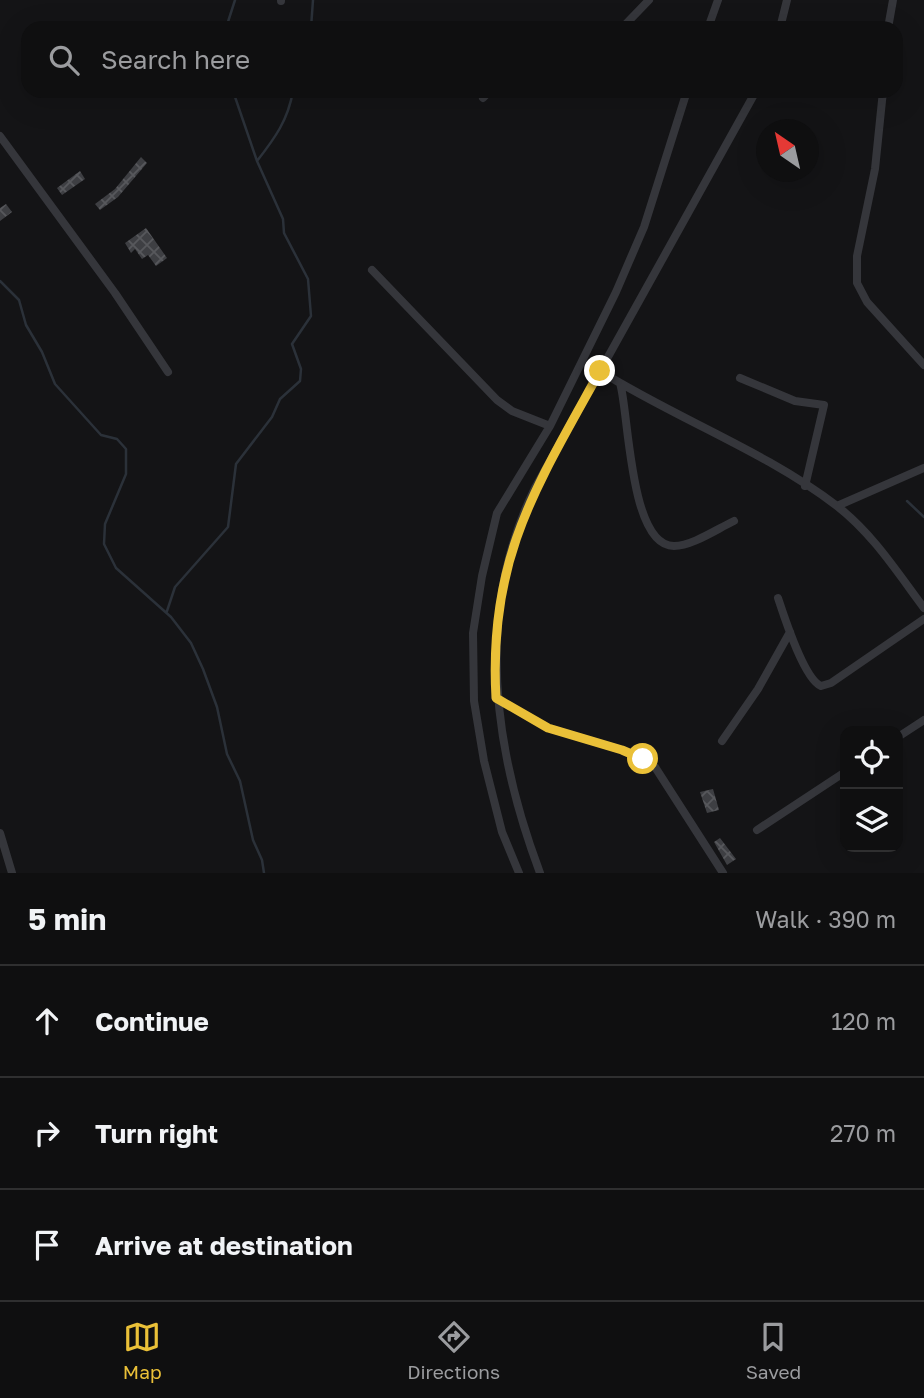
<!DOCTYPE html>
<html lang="en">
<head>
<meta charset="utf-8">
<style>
  :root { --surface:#0f0f10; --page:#1d1d1e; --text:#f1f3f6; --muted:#9b9c9f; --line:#2f2f30; --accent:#eac038 }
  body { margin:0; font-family:"Golos Text",sans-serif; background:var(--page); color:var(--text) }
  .controls { position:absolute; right:21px; bottom:21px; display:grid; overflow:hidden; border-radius:14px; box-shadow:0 7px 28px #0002 }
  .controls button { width:63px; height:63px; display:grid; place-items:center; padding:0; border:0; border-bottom:2px solid var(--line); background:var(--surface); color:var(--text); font:35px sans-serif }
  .compass { position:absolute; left:756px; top:119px; width:63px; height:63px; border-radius:50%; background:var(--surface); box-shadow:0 7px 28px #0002; rotate:326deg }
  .stop { position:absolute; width:21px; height:21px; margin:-16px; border:5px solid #eac038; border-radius:50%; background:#fff }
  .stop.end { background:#eac038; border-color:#fff; box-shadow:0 2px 7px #0008 }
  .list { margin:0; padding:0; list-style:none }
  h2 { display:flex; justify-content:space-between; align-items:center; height:91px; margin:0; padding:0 28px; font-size:30px }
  h2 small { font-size:23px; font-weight:400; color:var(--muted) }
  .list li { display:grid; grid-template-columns:46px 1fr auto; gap:21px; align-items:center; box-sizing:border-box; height:112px; padding:0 28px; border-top:2px solid var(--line) }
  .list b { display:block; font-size:26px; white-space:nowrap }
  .list em { font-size:23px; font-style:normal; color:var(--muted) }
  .icon { flex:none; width:38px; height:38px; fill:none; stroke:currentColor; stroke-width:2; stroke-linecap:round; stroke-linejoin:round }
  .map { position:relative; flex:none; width:924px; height:873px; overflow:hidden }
  .search { position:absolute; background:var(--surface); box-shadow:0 7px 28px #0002; left:21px; right:21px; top:21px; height:77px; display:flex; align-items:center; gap:18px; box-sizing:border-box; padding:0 24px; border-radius:21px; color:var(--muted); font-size:26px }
  .sheet { height:427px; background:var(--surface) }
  nav { display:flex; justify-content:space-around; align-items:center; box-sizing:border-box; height:98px; border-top:2px solid var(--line); background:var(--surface); font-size:19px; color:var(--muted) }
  nav a { display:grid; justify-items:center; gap:4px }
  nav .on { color:var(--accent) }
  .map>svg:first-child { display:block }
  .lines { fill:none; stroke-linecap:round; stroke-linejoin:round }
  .stream { stroke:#2b3139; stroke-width:2.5 }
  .building { fill:url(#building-cross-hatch) }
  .minor { stroke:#35363b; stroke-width:8 }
  .route { stroke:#eac038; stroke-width:9 }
</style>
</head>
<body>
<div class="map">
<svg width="924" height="873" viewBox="0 0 924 873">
  <defs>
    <pattern id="building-cross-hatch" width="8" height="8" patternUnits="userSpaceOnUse" patternTransform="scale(1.75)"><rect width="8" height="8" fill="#3e3f43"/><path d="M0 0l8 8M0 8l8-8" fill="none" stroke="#57585c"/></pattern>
  </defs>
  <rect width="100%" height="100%" fill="#141416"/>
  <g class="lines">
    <!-- stream -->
    <path class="stream" d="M226,28L235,0
      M311,28L313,0
      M257,161C275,138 288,120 293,91
      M0,281L19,300L26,325L42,352L55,384L101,435L117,439L126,449V474L105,524L104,544L116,568L171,617L191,643L203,669L217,707L227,754L240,781L253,840L262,860L264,873
      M907,501L924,517
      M167,611L175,587L228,527L236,464L272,417L280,399L300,381L301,369L292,344L311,316L308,279L284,233L283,219L257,161L233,91"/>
  </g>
  <!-- building -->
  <path class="building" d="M141,157L147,163L118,197L100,210L95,204L115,189Z
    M80,171L85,179L62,195L57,188Z
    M6,204L12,212L0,221V208Z
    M146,228L167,258L156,266L148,255L142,259L135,249L131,253L125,243Z
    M713,789L719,810L707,813L700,792Z
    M720,838L736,859L727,865L714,842Z"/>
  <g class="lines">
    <!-- minor -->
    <path class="minor" d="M281,0V1
      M622,28L649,0
      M708,28L718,0
      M780,28L787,0
      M888,28L893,0
      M883,91L875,169L857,256V283L867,302L924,365
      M483,98L490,91
      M0,136L115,293L168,372
      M372,270L497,400L512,411L550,426
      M600,371C677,419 765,451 837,506C873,534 897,572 924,608
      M740,378L795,401L824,405L805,486
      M620,383C629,412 629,546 674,546C692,546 717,529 734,521
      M837,506L924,468
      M778,598C784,616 804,679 821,686L831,683L924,619
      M496,698L548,728L622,750L655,767L723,873
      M898,737L924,720
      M722,741L758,689L790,632
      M757,830L845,772
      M0,833L12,873
      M519,873L502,832L484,761L474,701L473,633L482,576L497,513L550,426L616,292L644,227L687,91
      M540,873C493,748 474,612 535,488L756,91"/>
  </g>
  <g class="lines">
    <!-- route -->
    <path class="route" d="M600,371C536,487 488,559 496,698L548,728L622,750L643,759"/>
  </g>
</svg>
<div class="controls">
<button><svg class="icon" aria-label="locate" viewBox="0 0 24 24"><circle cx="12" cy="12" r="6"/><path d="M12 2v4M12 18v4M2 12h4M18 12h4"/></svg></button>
<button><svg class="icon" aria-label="layers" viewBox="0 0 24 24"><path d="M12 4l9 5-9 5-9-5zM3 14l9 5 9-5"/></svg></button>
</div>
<svg class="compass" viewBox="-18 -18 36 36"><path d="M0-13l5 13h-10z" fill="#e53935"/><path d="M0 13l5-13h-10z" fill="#9b9c9f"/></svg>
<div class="stop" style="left:643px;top:759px"></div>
<div class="stop end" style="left:600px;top:371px"></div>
<div class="search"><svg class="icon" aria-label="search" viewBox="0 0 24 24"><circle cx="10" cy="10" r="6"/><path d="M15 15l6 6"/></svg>Search here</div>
</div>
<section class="sheet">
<h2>5 min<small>Walk · 390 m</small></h2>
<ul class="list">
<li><svg class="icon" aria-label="ahead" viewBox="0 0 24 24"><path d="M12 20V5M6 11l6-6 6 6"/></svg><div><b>Continue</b></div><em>120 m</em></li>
<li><svg class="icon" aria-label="right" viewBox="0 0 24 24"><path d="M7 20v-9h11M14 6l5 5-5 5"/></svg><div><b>Turn right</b></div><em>270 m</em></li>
<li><svg class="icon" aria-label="arrive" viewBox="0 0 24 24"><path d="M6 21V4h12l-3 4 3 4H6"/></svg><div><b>Arrive at destination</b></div></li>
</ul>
</section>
<nav>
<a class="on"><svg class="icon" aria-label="map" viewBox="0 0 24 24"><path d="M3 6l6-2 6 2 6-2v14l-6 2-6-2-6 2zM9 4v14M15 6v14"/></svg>Map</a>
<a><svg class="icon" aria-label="directions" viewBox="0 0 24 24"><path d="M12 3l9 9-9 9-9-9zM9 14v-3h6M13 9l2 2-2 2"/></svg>Directions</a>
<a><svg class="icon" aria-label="saved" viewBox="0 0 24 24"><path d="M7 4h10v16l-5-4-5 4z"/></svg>Saved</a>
</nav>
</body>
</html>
